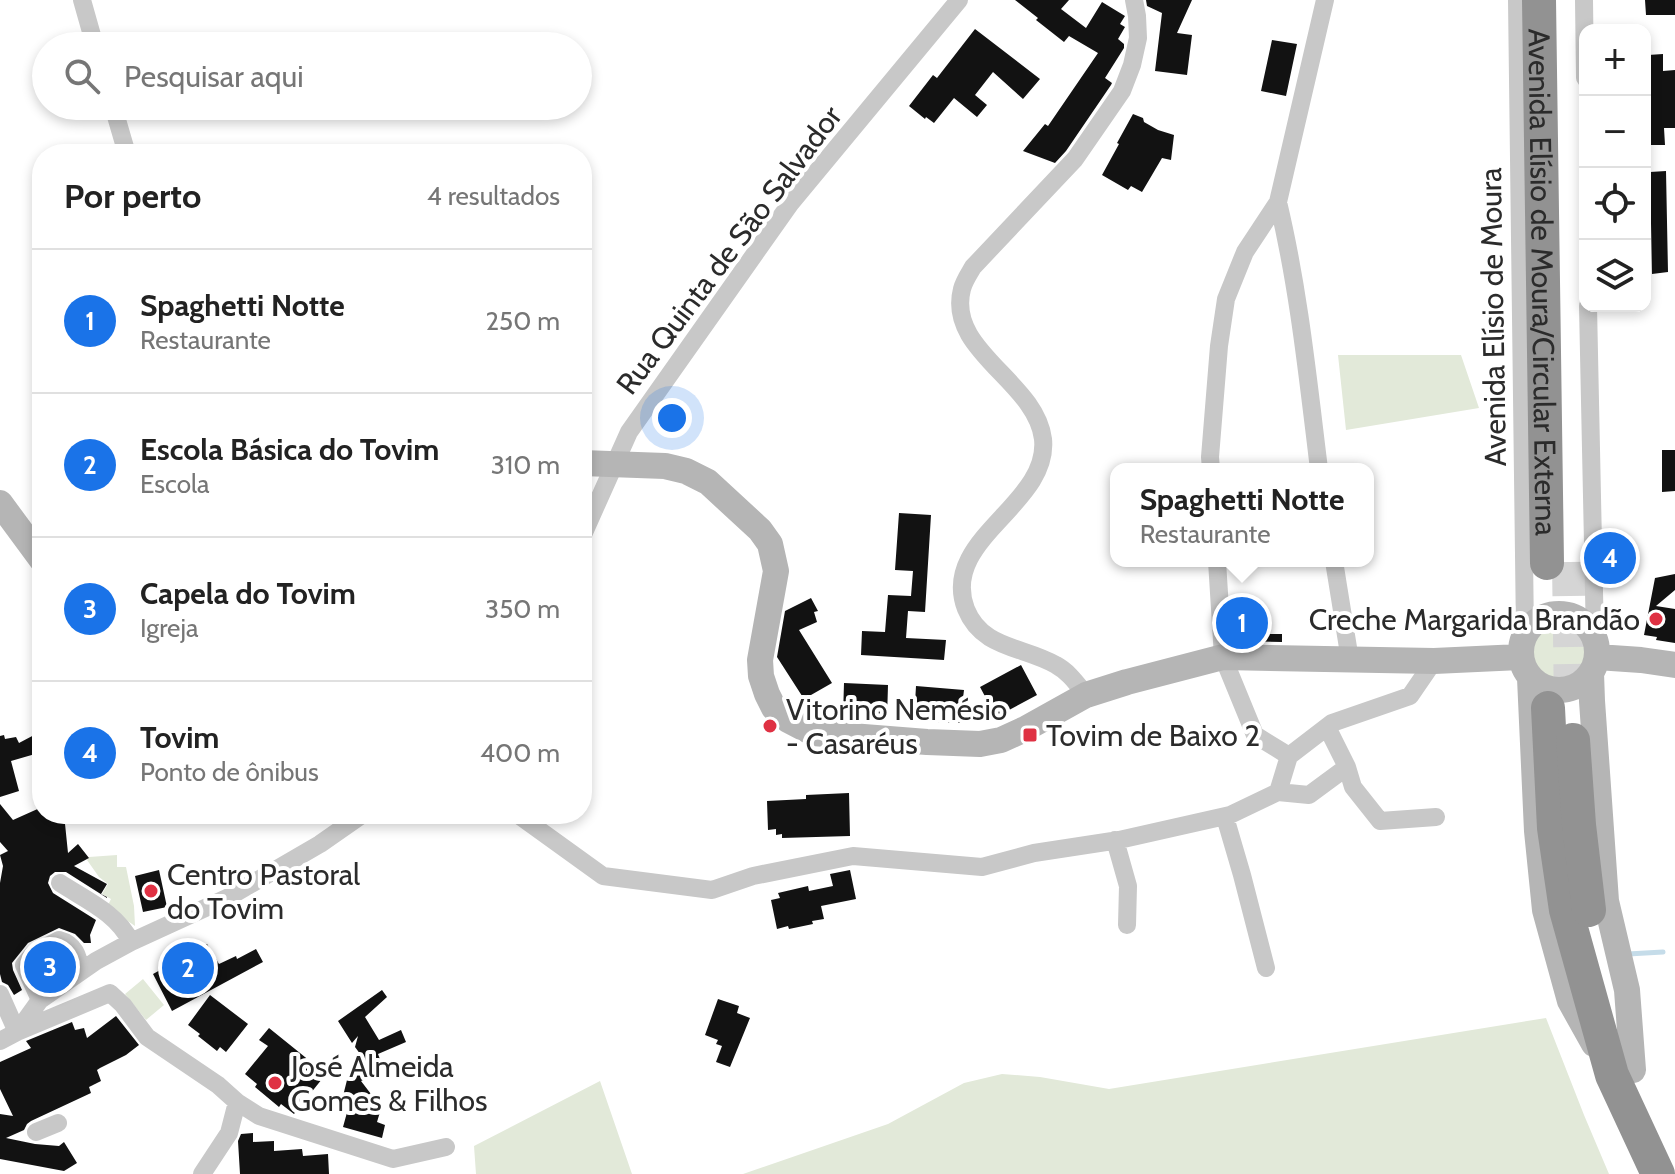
<!DOCTYPE html>
<html lang="pt">
<head>
<meta charset="utf-8">
<style>
  :root { --surface:#fff; --page:#f2f2f2; --text:#222; --muted:#767676; --line:#e0e0e0; --accent:#1a73e8 }
  body { margin:0; font-family:Cabin,sans-serif; background:var(--page); color:var(--text) }
  .controls { position:absolute; right:24px; top:24px; display:grid; overflow:hidden; border-radius:16px; box-shadow:0 4px 12px #0003 }
  .controls button { width:72px; height:72px; display:grid; place-items:center; padding:0; border:0; border-bottom:2px solid var(--line); background:var(--surface); color:var(--text); font:40px sans-serif }
  .you { position:absolute; left:672px; top:418px; width:28px; height:28px; margin:-20px; border:6px solid #fff; border-radius:50%; background:#1a73e8; box-shadow:0 0 0 12px #1a73e833 }
  .badge { display:grid; place-items:center; width:52px; height:52px; border-radius:50%; background:var(--accent); color:#fff; font-size:26px; font-weight:700 }
  .pin { position:absolute; translate:-50% -50%; border:4px solid #fff; box-shadow:0 2px 8px #0006 }
  .popup { position:absolute; left:1110px; top:463px; width:264px; height:104px; box-sizing:border-box; display:grid; place-content:center; border-radius:16px; background:var(--surface); filter:drop-shadow(0 2px 6px #0005); font-size:26px; white-space:nowrap; color:var(--muted) }
  .popup b { font-size:30px; color:var(--text) }
  .popup::after { content:''; position:absolute; left:50%; top:100%; margin-left:-16px; border:16px solid transparent; border-top-color:var(--surface) }
  .list { margin:0; padding:0; list-style:none }
  h2 { display:flex; justify-content:space-between; align-items:center; height:104px; margin:0; padding:0 32px; font-size:34px }
  h2 small { font-size:26px; font-weight:400; color:var(--muted) }
  .list li { display:grid; grid-template-columns:52px 1fr auto; gap:24px; align-items:center; box-sizing:border-box; height:144px; padding:0 32px; border-top:2px solid var(--line) }
  .list b { display:block; font-size:30px; white-space:nowrap }
  .list p { margin:0; font-size:26px; white-space:nowrap; color:var(--muted) }
  .list em { font-size:26px; font-style:normal; color:var(--muted) }
  .icon { flex:none; width:44px; height:44px; fill:none; stroke:currentColor; stroke-width:2; stroke-linecap:round; stroke-linejoin:round }
  .map { position:relative; flex:none; width:1675px; height:1174px; overflow:hidden }
  .search { position:absolute; background:var(--surface); box-shadow:0 4px 12px #0003; left:32px; top:32px; width:560px; height:88px; display:flex; align-items:center; gap:20px; box-sizing:border-box; padding:0 28px; border-radius:44px; color:var(--muted); font-size:30px }
  .panel { position:absolute; background:var(--surface); box-shadow:0 4px 12px #0003; left:32px; top:144px; width:560px; height:680px; border-radius:32px }
  .map>svg:first-child { display:block }
  .green { fill:#e2e9d9 }
  .lines { fill:none; stroke-linecap:round; stroke-linejoin:round }
  .stream { stroke:#c5dce9; stroke-width:5 }
  .building { fill:#121212 }
  .highway-tunnel { stroke:#d5d5d5; stroke-width:34; stroke-dasharray:34 17; stroke-linecap:butt }
  .street { stroke:#c8c8c8; stroke-width:18 }
  .secondary { stroke:#b5b5b5; stroke-width:26 }
  .highway { stroke:#929292; stroke-width:34 }
  .poi-dot { fill:#df3143; stroke:#fff; stroke-width:3 }
  .labels { text-anchor:middle; dominant-baseline:central; stroke-width:8; stroke-linejoin:round; paint-order:stroke }
  .street-label { font-size:30px; fill:#2b2b2b; stroke:#fff }
  .poi-label { font-size:30px; fill:#2b2b2b; stroke:#fff; text-anchor:start }
</style>
</head>
<body>
<div class="map">
<svg width="1675" height="1174" viewBox="0 0 1675 1174">
  <rect width="100%" height="100%" fill="#fff"/>
  <!-- green -->
  <path class="green" d="M1338,355H1461L1479,408L1346,430Z
    M1533 652a26 26 0 1 1 52 0a26 26 0 1 1-52 0Z
    M117,855V867H126L134,906L135,926L107,907L111,899L102,894L108,884L99,877L87,860L89,857Z
    M143,979L164,1005L146,1020L125,994Z
    M1546,1018L1584,1115L1609,1174H743L888,1124L964,1083L1002,1074L1040,1077L1109,1089Z
    M600,1081L632,1174H476L474,1146Z"/>
  <g class="lines">
    <!-- stream -->
    <path class="stream" d="M1628,954L1663,952"/>
  </g>
  <!-- building -->
  <path class="building" d="M1015,0H1069L1061,9L1086,28L1102,2L1125,16L1120,24L1125,27L1118,39L1124,44V48L1105,78L1112,83L1111,85L1066,151L1055,163L1023,151L1045,124L1048,126L1098,53L1069,36L1064,42L1036,20L1038,18Z
    M1146,0H1192L1177,33L1192,35L1187,75L1155,71L1162,13L1147,6Z
    M1645,0H1675V15H1646Z
    M975,29L1040,79L1023,99L993,72L975,95L987,105L977,117L954,98L934,123L926,117L925,119L909,106L933,75L937,78Z
    M1272,40L1297,44L1286,96L1261,91Z
    M1663,54V71L1675,70V128H1664L1665,145H1649L1648,55Z
    M1133,114L1143,118L1144,122L1158,130L1174,135L1171,160L1162,158L1142,192L1131,186L1128,190L1102,175L1119,144L1117,143Z
    M1666,171L1668,272L1652,274L1650,172Z
    M1662,450H1675V491L1662,492Z
    M899,513L931,515L925,612L908,611L906,638L946,640L944,660L861,655L862,631L885,632L888,595L911,596L913,571L895,570Z
    M1675,574V590L1656,606L1675,609V643L1656,640L1657,637L1644,635L1655,578Z
    M811,598L818,611L814,612L817,622L799,630L832,683L804,699L777,657L785,611Z
    M1232,605L1260,613V634H1282V642L1235,641Z
    M1021,665L1037,695L996,717L980,687Z
    M844,683L888,685L887,719L843,716Z
    M916,686L964,690L960,723L914,721Z
    M36,734L42,746V752L11,761L19,791L0,797V736L4,735L5,739L16,737L19,743Z
    M849,793L850,836L782,838V834L776,835V829L768,830L767,801L806,799V795Z
    M0,804L13,820L42,807V814H64L68,853L78,844L89,858L74,866L107,884L101,894L107,897V898L66,872H55L50,876L48,883L53,893L96,920L90,935L91,943H84L75,934L59,928L28,943L12,963L13,970L22,990L14,995L8,985L2,982L0,974V883L3,866L0,855L8,851L0,842Z
    M159,870L167,907L143,912L135,876Z
    M850,870L856,899L821,906L824,919L812,921L813,924L789,929L788,926L777,929L771,900L780,898L778,893L808,886L809,891L833,886L830,874Z
    M207,944L219,964L236,956L237,959L256,949L263,962L172,1011L153,974Z
    M60,953L64,958L68,966L45,982L38,967L42,963Z
    M382,990L387,997L365,1017L379,1040L401,1030L406,1042L378,1054L381,1062L369,1066L355,1047L358,1036L352,1043L338,1021Z
    M210,995L248,1024L226,1052L220,1047L217,1051L198,1036L200,1034L188,1025Z
    M718,999L739,1006L737,1013L750,1018L730,1067L716,1062L722,1046L716,1044L718,1040L705,1035Z
    M116,1016L139,1045L126,1055L100,1068L97,1070L101,1081L89,1087L91,1093L31,1121L27,1124L24,1130L6,1138L35,1144L59,1146L64,1142L77,1163L64,1171L0,1159V1114L13,1116L0,1089V1062L31,1048L26,1041L72,1022L75,1030L84,1028L87,1038Z
    M269,1028L326,1074L294,1114L281,1104L279,1107L255,1087L257,1084L245,1074L268,1046L259,1040Z
    M350,1068L375,1075L361,1081L374,1098V1110L380,1112L377,1122L385,1125L382,1138L343,1127L351,1098L343,1096Z
    M253,1133V1142L274,1141V1151L302,1149L303,1156L328,1154L329,1174H240L238,1141L241,1134Z"/>
  <g class="lines">
    <!-- highway-tunnel -->
    <path class="highway-tunnel" d="M1569,562L1571,708"/>
    <!-- street -->
    <path class="street" d="M82,0L95,46
      M1517,0L1525,634
      M1584,0L1585,78
      M113,106L127,154
      M1278,202C1299,290 1308,380 1319,469
      M1588,306L1595,639
      M1211,469L1210,457L1219,346L1226,299L1245,252L1278,202L1325,0
      M582,537L629,432L790,204L959,0
      M1217,561L1223,657L1255,735L1289,756
      M1334,561L1350,660
      M1086,695C1077,684 1069,672 1056,665C1023,646 982,649 966,609C939,539 1050,505 1043,439C1036,381 946,351 962,289C964,281 969,274 973,267L1075,159L1122,91L1132,65L1138,38L1137,16L1134,0
      M1327,727L1347,767L1353,787L1380,821L1436,817
      M1278,792L1309,795L1347,767
      M517,814L603,876L712,890L753,876L853,856L982,867L1034,853L1119,840L1230,815L1278,792L1289,756L1332,723L1410,696L1434,661
      M1225,817L1242,875L1266,968
      M1115,840L1128,886L1127,925
      M60,883C86,900 117,913 131,942
      M0,994L17,1032L110,993L123,1005L147,1037L218,1085L237,1102L259,1116L393,1159L446,1147
      M40,1000L24,965L34,953L59,940C75,944 78,956 81,971
      M0,1041L17,1032L40,1000L96,961L131,942L227,898L320,844L363,814
      M36,1132L58,1123
      M202,1174L229,1133L237,1102"/>
    <!-- secondary -->
    <path class="secondary" d="M582,463L665,466L686,471L708,482L760,530L770,544L776,571L760,660L761,676L767,694L774,708L788,720L813,733L927,742L980,744L1001,740L1025,729L1086,695L1127,682L1223,657L1434,661L1520,657
      M0,503L42,560
      M1521 652a38 38 0 1 1 76 0a38 38 0 1 1-76 0Z
      M1597,657L1641,660L1675,665
      M1591,673L1592,701L1606,901L1627,990L1633,1070
      M1530,678L1537,831L1545,910L1570,1001L1594,1044"/>
    <!-- highway -->
    <g class="highway">
      <path id="s1" d="M1539,0L1547,563"/>
      <path d="M1548,708L1554,828L1566,910L1612,1075L1658,1174"/>
      <path d="M1573,740L1579,825L1589,910"/>
    </g>
  </g>
  <!-- markers -->
  <g class="poi-dot">
    <circle cx="1656" cy="619" r="8"/>
    <circle cx="770" cy="726" r="8"/>
    <rect x="1022" y="727" width="16" height="16" rx="4"/>
    <circle cx="151" cy="891" r="8"/>
    <circle cx="275" cy="1083" r="8"/>
  </g>
  <g class="labels">
    <!-- street labels -->
    <g class="street-label">
      <text transform="translate(729 250) rotate(-53)">Rua Quinta de São Salvador</text>
      <text stroke="none"><textPath href="#s1" startOffset="282">Avenida Elísio de Moura/Circular Externa</textPath></text>
      <text transform="translate(1493 317) rotate(-91)">Avenida Elísio de Moura</text>
    </g>
    <!-- poi labels -->
    <g class="poi-label">
      <text x="1640" y="619" text-anchor="end">Creche Margarida Brandão</text>
      <text x="786" y="709">Vitorino Nemésio<tspan x="786" dy="34">- Casaréus</tspan></text>
      <text x="1046" y="735">Tovim de Baixo 2</text>
      <text x="167" y="874">Centro Pastoral<tspan x="167" dy="34">do Tovim</tspan></text>
      <text x="291" y="1066">José Almeida<tspan x="291" dy="34">Gomes &amp; Filhos</tspan></text>
    </g>
  </g>
</svg>
<div class="controls">
<button>+</button>
<button>−</button>
<button><svg class="icon" aria-label="locate" viewBox="0 0 24 24"><circle cx="12" cy="12" r="6"/><path d="M12 2v4M12 18v4M2 12h4M18 12h4"/></svg></button>
<button><svg class="icon" aria-label="layers" viewBox="0 0 24 24"><path d="M12 4l9 5-9 5-9-5zM3 14l9 5 9-5"/></svg></button>
</div>
<div class="you"></div>
<div class="pin badge" style="left:1242px;top:623px">1</div>
<div class="popup"><b>Spaghetti Notte</b>Restaurante</div>
<div class="pin badge" style="left:188px;top:968px">2</div>
<div class="pin badge" style="left:50px;top:967px">3</div>
<div class="pin badge" style="left:1610px;top:558px">4</div>
<div class="search"><svg class="icon" aria-label="search" viewBox="0 0 24 24"><circle cx="10" cy="10" r="6"/><path d="M15 15l6 6"/></svg>Pesquisar aqui</div>
<section class="panel">
<h2>Por perto<small>4 resultados</small></h2>
<ul class="list">
<li><span class="badge">1</span><div><b>Spaghetti Notte</b><p>Restaurante</p></div><em>250 m</em></li>
<li><span class="badge">2</span><div><b>Escola Básica do Tovim</b><p>Escola</p></div><em>310 m</em></li>
<li><span class="badge">3</span><div><b>Capela do Tovim</b><p>Igreja</p></div><em>350 m</em></li>
<li><span class="badge">4</span><div><b>Tovim</b><p>Ponto de ônibus</p></div><em>400 m</em></li>
</ul>
</section>
</div>
</body>
</html>
